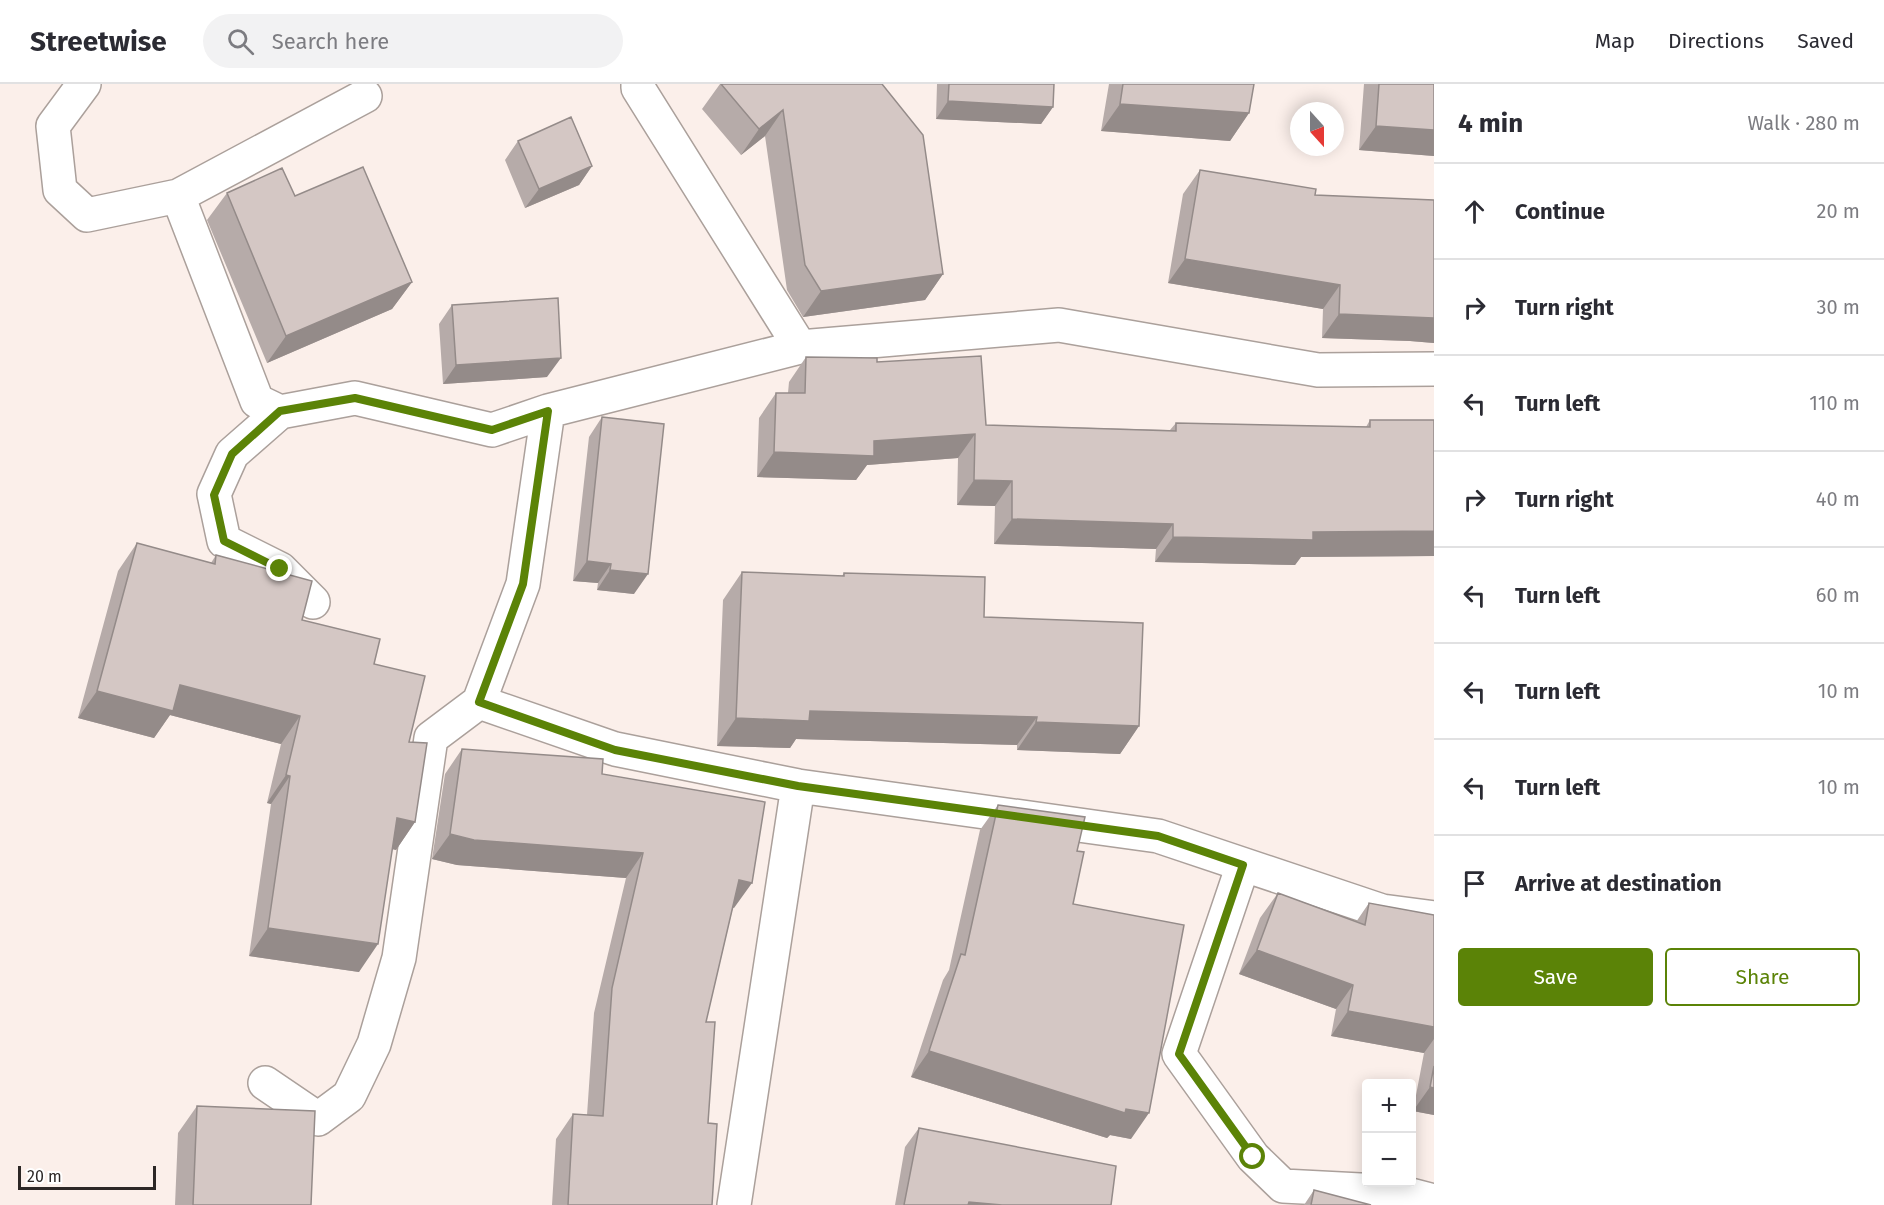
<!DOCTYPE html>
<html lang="en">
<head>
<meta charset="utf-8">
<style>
  :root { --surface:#fff; --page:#f2f2f3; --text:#2b2b33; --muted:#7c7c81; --line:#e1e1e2; --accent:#5b8307 }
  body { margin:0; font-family:"Fira Sans",sans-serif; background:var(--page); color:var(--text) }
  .controls { position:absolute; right:18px; bottom:18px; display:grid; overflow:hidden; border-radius:6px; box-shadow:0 3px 15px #0003 }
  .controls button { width:54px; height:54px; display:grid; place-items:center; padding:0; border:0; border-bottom:2px solid var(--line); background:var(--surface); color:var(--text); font:30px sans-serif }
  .compass { position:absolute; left:1290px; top:18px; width:54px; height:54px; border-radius:50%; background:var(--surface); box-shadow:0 3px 15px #0003; rotate:159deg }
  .scale { position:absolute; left:18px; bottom:15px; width:138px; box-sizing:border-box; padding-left:6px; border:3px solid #2c2726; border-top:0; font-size:16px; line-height:21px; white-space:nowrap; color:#2c2726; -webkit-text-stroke:4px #fff; paint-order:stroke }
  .stop { position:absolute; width:18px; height:18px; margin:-14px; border:4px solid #5b8307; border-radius:50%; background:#fff }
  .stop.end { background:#5b8307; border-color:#fff; box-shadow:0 2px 6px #0008 }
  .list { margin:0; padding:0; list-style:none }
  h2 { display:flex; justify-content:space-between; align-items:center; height:78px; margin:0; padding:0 24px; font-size:26px }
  h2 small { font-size:20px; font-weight:400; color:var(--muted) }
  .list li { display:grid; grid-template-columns:39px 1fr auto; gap:18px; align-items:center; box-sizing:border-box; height:96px; padding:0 24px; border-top:2px solid var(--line) }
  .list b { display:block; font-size:22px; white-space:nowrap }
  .list em { font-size:20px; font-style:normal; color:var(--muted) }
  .actions { display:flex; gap:12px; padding:18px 24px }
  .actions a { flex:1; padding:14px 0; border:2px solid var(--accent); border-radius:6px; text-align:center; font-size:21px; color:var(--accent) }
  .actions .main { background:var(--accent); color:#fff }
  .icon { flex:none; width:33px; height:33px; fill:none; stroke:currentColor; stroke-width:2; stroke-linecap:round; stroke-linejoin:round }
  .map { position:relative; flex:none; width:1434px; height:1121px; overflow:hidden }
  header { display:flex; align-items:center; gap:36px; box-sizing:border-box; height:84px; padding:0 30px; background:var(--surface); border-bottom:2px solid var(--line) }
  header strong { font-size:28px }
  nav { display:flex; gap:33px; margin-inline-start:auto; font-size:21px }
  .search { width:420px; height:54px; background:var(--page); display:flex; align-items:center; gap:15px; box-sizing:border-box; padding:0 21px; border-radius:33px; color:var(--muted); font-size:22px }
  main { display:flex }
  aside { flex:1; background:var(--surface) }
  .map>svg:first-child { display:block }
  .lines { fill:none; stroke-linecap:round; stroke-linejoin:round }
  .minor-casing { stroke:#aba09b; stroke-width:36 }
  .minor { stroke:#fff; stroke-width:33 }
  .wall { fill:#b6aba9 }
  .shaded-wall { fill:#948b89 }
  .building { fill:#d4c7c4; stroke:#948b89; stroke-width:1.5 }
  .route { stroke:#5b8307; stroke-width:8 }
</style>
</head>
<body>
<header>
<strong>Streetwise</strong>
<div class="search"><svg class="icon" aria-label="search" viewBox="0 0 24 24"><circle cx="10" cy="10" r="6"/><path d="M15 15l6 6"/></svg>Search here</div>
<nav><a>Map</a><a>Directions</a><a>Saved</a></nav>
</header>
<main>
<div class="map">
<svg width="1434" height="1121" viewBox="0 0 1434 1121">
  <rect width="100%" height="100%" fill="#fbefea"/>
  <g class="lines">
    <!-- minor casing -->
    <g class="minor-casing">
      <path id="minor" d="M84,0L53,42L60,106L87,131L178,112L365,12
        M638,0V4L800,263
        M178,112L257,317L280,328
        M548,327L523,500L479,618L615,665L798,702L1158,752L1382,827L1434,834
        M313,518L280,485L224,457L214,410L232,370L280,328L355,314L492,346L548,327L800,263L1059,241L1318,286L1434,285
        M1243,781L1179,970L1253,1073L1283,1102L1399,1108L1434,1117
        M265,999L318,1035L349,1012L374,960L399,874L431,654L479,618
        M734,1121L798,702"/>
    </g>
    <!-- minor -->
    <use href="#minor" class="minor"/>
  </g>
  <!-- wall -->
  <path class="wall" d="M720,0H882L943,190L925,216L803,233L787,206L765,52L741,71L702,25Z
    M937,0H1054L1053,23L1041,40L936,35Z
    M1109,0H1254L1249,29L1230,57L1101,47Z
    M1364,0H1434V72L1359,66Z
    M518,57L592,82L579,101L525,124L505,76Z
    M1200,86L1315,111L1434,116V259L1410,257L1322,254L1323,225L1168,199L1183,110Z
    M227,109L295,112L412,198L392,225L267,279L207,136Z
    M452,221L547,293L443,300L439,240Z
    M806,273L877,278L986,341L1170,346L1176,339L1366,343L1370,336H1434V472L1301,473L1295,481L1155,478L1156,465L994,460L995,422L957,421L958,374L867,381L856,396L757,393L759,334L776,309H788L789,298Z
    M602,333L634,510L597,506L598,499L573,497L589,353Z
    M137,459L211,479L216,471L302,536L374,580L409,658L415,738L396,766L392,765L359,888L249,872L271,720L267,719L281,660L170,631L154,654L78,634L118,487Z
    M742,488L842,492L844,489L984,533L1139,642L1120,670L1017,666V661L796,655L790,664L717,662L723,516Z
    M462,665L602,690L734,824L733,823L706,938L708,1039L712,1121H552L556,1055L573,1030L587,1031L594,929L626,794L457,781L432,775L445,690Z
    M998,721L1077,767L1073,820L1131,1055L1110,1051L1107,1054L911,993L943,896L949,886L980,746Z
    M1278,809L1356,838L1369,819L1434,831V1031L1413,1027L1424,969L1331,952L1336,925L1239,890L1260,834Z
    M197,1022L311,1121H175L178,1049Z
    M919,1044L1111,1121H895L905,1063Z
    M1314,1106L1371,1121H1304Z"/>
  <!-- shaded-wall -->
  <path class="shaded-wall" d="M948,17L1053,23L1041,40L936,35Z
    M1120,20L1249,29L1230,57L1101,47Z
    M783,26L765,52L741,71L759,45Z
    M1376,42L1434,46V72L1359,66Z
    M592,82L579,101L525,124L539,105Z
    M1185,175L1340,201L1323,225L1168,199Z
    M943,190L925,216L803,233L821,207Z
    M412,198L392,225L267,279L286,252Z
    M1339,230L1434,234V259L1410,257L1322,254Z
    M561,274L547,293L443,300L456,281Z
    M975,350L958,374L867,381L856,396L757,393L774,368L874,357Z
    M974,396L1012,397L995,422L957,421Z
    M1012,435L1173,440L1156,465L994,460Z
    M1434,447V472L1301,473L1295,481L1155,478L1173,453L1313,448Z
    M587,477L611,480L598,499L573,497Z
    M610,486L648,490L634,510L597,506Z
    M180,601L300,632L281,660L170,631L154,654L78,634L97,607Z
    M810,627L1037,633L1017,661L796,655L790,664L717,662L736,634Z
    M1036,638L1139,642L1120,670L1017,666Z
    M286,691L290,692L271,720L267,719Z
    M397,734L415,738L396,766L378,761Z
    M450,750L643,769L626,794L457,781L432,775Z
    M739,796L752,799L734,824L722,821Z
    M268,844L378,860L359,888L249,872Z
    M1257,866L1353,901L1336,925L1239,890Z
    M1348,927L1434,943V955L1424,969L1331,952Z
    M929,967L1126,1025L1149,1029L1131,1055L1110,1051L1107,1054L911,993Z
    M1430,1003L1434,1004V1031L1413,1027Z
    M969,1118L1002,1121H966Z"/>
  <!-- building -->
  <path class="building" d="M721,0H882L923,51L943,190L821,207L805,181L783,26L759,45Z
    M949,0H1054L1053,23L948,17Z
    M1123,0H1254L1249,29L1120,20Z
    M1379,0H1434V46L1376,42Z
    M571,33L592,82L539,105L518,57Z
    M363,83L412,198L286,252L227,109L282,84L295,112Z
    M1200,86L1316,105L1315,111L1434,116V234L1339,230L1340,201L1185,175Z
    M558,214L561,274L456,281L452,221Z
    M981,272L986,341L1176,347V339L1370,343V336H1434V447L1313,448V456L1173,453V440L1012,435V397L974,396L975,350L874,357V372L774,368L776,309H805L806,273L877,274V278Z
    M602,333L664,340L648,490L610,486L611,480L587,477Z
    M137,459L215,480L216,471L312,497L302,536L380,555L374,580L425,592L409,658L427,659L415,738L397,734L378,860L268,844L290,692L286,691L300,632L180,601L173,627L97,607Z
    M742,488L844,492V489L985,493L984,533L1143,539L1139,642L1036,638L1037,633L810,627L809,637L736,634Z
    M462,665L603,675L602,690L765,718L752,799L739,796L706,938H715L708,1039L717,1040L712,1121H568L573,1030L603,1032L612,904L643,769L474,756L450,750Z
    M998,721L1085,733L1077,767L1084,768L1073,820L1184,841L1149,1029L1126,1025L1125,1029L929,967L961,870L965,871Z
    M1278,809L1365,841L1369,819L1434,831V943L1348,927L1353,901L1257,866Z
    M1434,982V1004L1430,1003Z
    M197,1022L315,1027L311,1121H193Z
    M919,1044L1116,1082L1111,1121H1002L969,1118L968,1121H904Z
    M1314,1106L1371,1121H1311Z"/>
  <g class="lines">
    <!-- route -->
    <path class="route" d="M280,485L224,457L214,411L232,370L280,327L355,314L492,346L548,327L523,500L479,618L615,666L798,702L1158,752L1243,781L1179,970L1253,1073"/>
  </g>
</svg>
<div class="controls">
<button>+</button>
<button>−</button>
</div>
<svg class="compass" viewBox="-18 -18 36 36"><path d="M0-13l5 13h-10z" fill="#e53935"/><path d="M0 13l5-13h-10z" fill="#7c7c81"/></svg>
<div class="scale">20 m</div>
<div class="stop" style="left:1253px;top:1073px"></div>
<div class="stop end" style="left:280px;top:485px"></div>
</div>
<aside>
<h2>4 min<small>Walk · 280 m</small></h2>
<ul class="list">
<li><svg class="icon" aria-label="ahead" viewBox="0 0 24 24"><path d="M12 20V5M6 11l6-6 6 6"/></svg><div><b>Continue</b></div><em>20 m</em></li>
<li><svg class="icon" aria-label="right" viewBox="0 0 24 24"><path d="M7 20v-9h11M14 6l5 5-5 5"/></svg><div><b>Turn right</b></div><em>30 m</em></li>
<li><svg class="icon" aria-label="left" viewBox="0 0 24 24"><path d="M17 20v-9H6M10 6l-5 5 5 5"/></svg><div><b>Turn left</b></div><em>110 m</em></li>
<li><svg class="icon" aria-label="right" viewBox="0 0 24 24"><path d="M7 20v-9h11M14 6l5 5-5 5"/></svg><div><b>Turn right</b></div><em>40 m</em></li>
<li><svg class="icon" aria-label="left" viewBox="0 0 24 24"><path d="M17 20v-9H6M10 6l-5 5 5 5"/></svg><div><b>Turn left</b></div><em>60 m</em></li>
<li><svg class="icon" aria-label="left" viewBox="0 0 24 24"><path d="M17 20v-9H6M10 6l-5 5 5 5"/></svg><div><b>Turn left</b></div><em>10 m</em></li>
<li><svg class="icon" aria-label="left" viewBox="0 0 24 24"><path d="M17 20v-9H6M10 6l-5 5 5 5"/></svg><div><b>Turn left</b></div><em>10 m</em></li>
<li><svg class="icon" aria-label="arrive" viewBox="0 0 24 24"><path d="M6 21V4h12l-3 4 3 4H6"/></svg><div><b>Arrive at destination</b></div></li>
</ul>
<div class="actions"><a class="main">Save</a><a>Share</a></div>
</aside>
</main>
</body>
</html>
